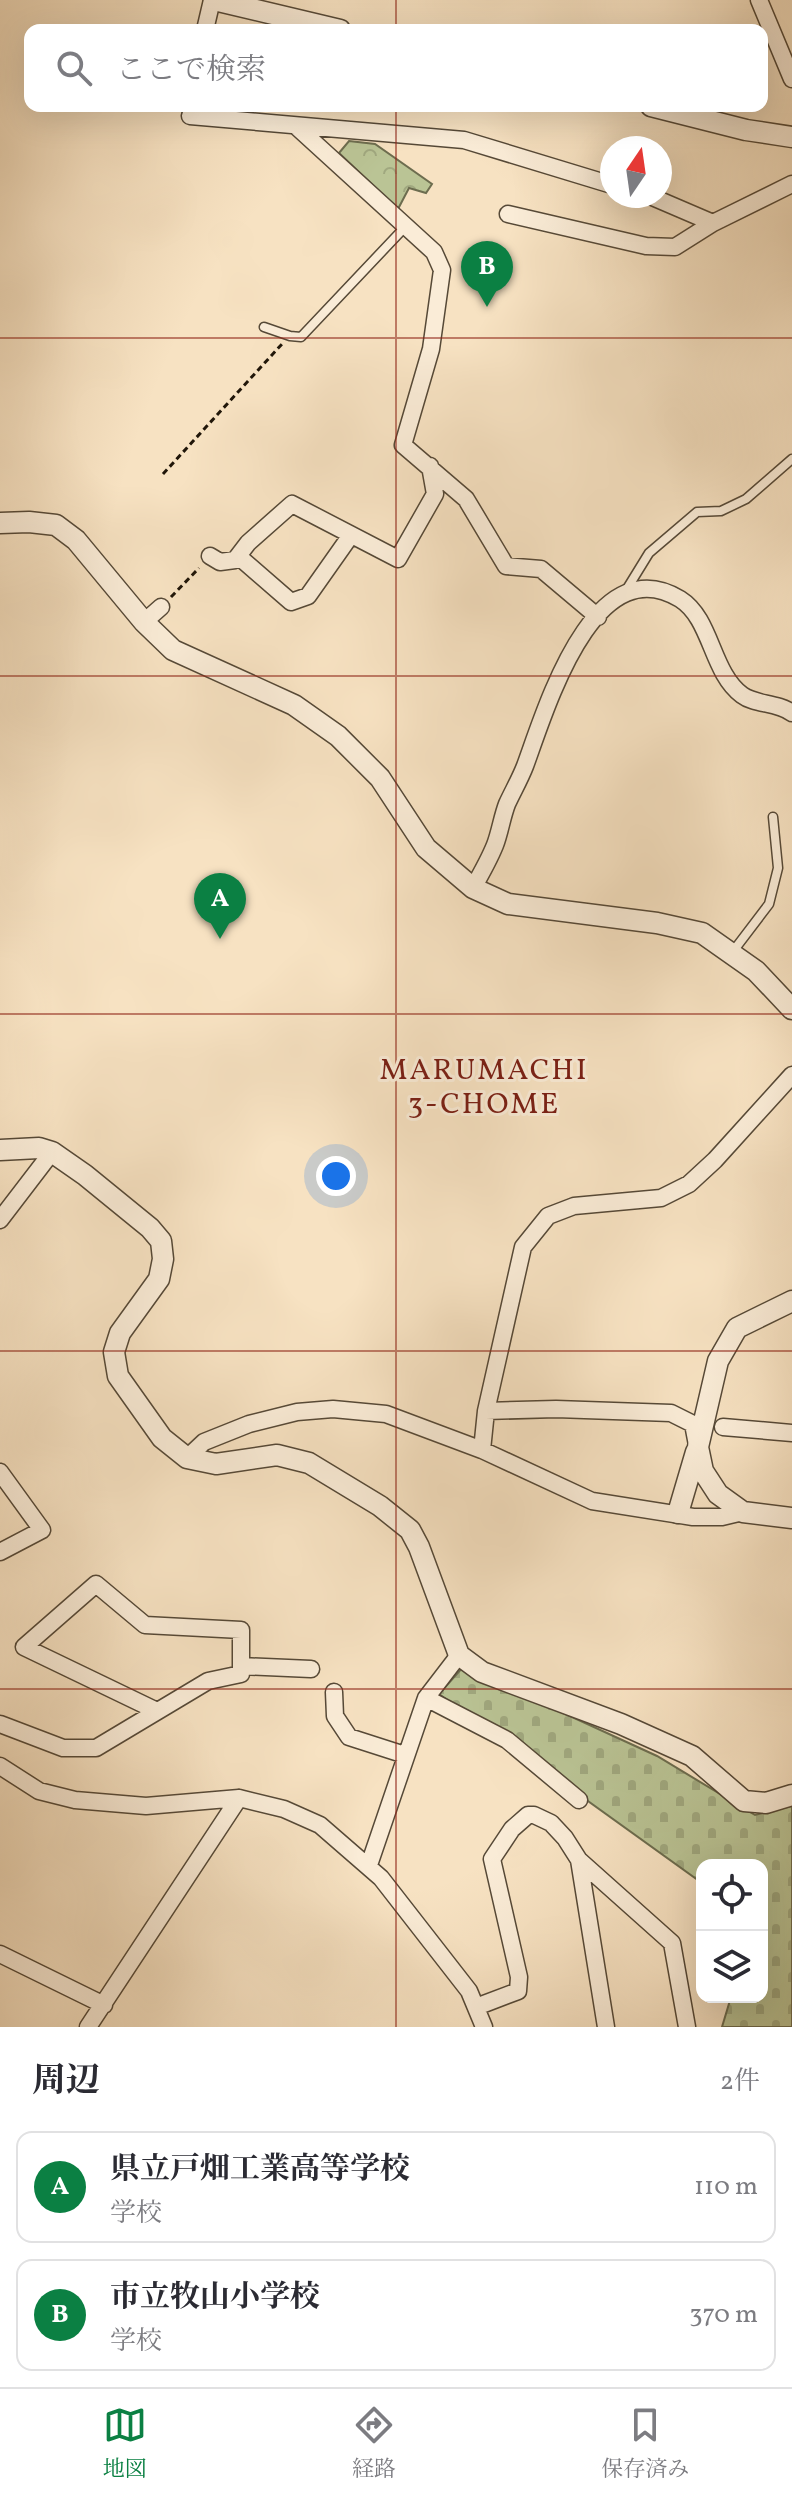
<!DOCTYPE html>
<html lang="ja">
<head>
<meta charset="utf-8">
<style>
  :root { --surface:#fff; --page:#f7f7f7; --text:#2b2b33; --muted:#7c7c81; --line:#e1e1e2; --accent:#0b8043 }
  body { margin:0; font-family:Vollkorn,"Noto Serif JP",serif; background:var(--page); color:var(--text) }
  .controls { position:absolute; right:24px; bottom:24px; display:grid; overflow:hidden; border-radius:16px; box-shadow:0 8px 32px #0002 }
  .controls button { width:72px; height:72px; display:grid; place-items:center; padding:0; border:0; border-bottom:2px solid var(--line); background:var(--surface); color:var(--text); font:40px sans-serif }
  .compass { position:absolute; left:600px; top:136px; width:72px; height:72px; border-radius:50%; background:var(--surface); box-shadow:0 8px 32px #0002; rotate:13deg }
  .you { position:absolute; left:336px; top:1176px; width:28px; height:28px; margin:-20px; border:6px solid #fff; border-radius:50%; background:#1a73e8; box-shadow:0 0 0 12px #1a73e833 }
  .badge { display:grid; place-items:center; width:52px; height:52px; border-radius:50%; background:var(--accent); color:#fff; font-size:26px; font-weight:700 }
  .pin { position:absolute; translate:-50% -66px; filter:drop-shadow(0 2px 4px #0008) }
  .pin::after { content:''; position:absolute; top:42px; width:28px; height:24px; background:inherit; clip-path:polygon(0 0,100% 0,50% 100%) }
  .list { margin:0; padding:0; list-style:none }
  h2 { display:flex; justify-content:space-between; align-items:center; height:104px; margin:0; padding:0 32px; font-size:34px }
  h2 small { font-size:26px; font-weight:400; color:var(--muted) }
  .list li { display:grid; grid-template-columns:52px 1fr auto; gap:24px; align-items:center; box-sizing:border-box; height:112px; margin:0 16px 16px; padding:0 16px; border:2px solid var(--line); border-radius:16px }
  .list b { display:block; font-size:30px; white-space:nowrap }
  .list p { margin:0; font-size:26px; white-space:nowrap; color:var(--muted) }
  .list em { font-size:26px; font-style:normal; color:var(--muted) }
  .icon { flex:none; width:44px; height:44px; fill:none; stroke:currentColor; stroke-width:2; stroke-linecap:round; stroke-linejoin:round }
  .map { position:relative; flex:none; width:792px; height:2027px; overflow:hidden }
  .search { position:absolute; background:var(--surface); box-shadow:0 8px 32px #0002; left:24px; right:24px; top:24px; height:88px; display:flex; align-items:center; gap:20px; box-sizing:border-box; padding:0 28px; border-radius:16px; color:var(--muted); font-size:30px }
  .sheet { height:360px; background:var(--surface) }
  nav { display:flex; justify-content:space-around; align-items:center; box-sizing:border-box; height:112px; border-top:2px solid var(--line); background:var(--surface); font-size:22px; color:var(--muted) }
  nav a { display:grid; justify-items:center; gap:4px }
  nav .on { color:var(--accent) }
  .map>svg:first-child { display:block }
  .cemetery { fill:url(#cemetery-stones); stroke:#6d6d4f; stroke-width:2 }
  .park { fill:url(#park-crowns); stroke:#6d6d4f; stroke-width:2 }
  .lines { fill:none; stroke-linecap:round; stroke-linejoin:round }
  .service-casing { stroke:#564937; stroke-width:11 }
  .minor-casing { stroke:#564937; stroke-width:19 }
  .tertiary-casing { stroke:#564937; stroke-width:23 }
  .path { stroke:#201609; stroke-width:3; stroke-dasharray:6 4; stroke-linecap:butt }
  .service { stroke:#faecd7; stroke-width:8 }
  .minor { stroke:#faecd7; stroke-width:16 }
  .tertiary { stroke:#faecd7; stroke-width:20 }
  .grid { fill:none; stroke:#8f2418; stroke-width:2; stroke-opacity:0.55 }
  .labels { text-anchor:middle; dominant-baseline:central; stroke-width:6; stroke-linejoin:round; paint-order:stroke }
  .neighbourhood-label { font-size:30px; letter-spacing:2px; fill:#7a1f14; stroke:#faecd7 }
</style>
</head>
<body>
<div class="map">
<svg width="792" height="2027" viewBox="0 0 792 2027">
  <defs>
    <pattern id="cemetery-stones" width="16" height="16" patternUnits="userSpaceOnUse" patternTransform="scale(2)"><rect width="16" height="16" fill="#bac495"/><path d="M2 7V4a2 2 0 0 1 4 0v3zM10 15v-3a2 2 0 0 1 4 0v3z" fill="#a0a87f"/></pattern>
    <pattern id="park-crowns" width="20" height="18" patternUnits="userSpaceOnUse" patternTransform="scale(2)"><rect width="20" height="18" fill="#bac495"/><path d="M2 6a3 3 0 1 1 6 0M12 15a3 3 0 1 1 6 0" fill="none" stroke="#a0a87f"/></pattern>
  </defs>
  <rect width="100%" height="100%" fill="#f7e2c2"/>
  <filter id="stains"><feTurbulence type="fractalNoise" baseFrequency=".0025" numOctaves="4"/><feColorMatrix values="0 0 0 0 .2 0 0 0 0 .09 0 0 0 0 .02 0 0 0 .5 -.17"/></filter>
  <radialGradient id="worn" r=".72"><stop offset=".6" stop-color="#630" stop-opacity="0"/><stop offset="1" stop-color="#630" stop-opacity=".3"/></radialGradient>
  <!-- cemetery -->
  <path class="cemetery" d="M463,1667L657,1756L755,1815L792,1806V2027H722L731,1997H762V1865H702V1883L439,1694Z"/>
  <!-- park -->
  <path class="park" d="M349,141L375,144L432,184L426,193L409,188L398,209L339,153Z"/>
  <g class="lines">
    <!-- service casing -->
    <g class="service-casing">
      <path id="service" d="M264,327L290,336L301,337L406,226
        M625,592L649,553L697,512L721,511L746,499L792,459
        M731,954L769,904L778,868L773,817"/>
    </g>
    <!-- minor casing -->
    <g class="minor-casing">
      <path id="minor" d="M759,0L792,79
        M205,30L212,0
        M190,116L464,140L612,185
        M297,127L434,252L442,270L431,349L403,445L466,499L506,566L541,569L598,617
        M650,196L713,223
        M508,214L646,246L675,247L713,223L792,184
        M210,556L220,562L235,560L248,543L292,504L398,559L435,494L430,466
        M238,556L291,602L308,596L351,535
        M144,622L161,607
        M473,888C481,874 489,860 495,845C500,832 502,817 507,804C513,791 520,779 525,766C545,712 593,546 680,599C712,619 711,672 742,695C755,705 777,702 792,713
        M0,1220L52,1152
        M486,1411L556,1409L671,1413L693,1424L697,1445
        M723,1427L792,1433
        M482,1450L486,1411L523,1247L548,1216L574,1206L661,1198L689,1184L715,1160L792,1075
        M187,1458L204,1442L249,1424L297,1412L333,1409L386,1414L482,1450L592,1501L693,1517H722L743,1512
        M0,1472L42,1530L0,1552
        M241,1666L311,1669
        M334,1692L335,1716L349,1737L405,1755
        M426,1698L507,1740L579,1800
        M0,1724L63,1748H96L208,1681L241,1674V1630L145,1625L96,1584L24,1647L157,1711
        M0,1766L39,1791L75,1800L146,1806L239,1798L284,1809L320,1825L381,1878L469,1991L484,2027
        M579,1860L606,2027
        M369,1865L426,1698L459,1655
        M0,1954L104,2005
        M476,2007L518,1991L519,1977L492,1859L512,1829L528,1815H534L551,1823L565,1838L579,1860L672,1943L687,2027
        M88,2027L239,1798"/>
    </g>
    <!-- tertiary casing -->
    <g class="tertiary-casing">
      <path id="tertiary" d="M214,0L340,30
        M651,106L746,130L792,137
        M0,523L29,522L56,525L76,540L144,622L173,650L294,705L338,736L380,778L426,848L473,888L508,904L657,923L702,933L756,971L792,1009
        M0,1150L39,1148L52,1152L85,1175L150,1228L161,1241L163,1259L159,1279L120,1333L114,1352L118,1376L162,1438L187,1458L216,1464L277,1455L309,1463L380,1506L410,1530L419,1547L459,1655L482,1672L621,1724L692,1756L744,1801L766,1803L792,1795
        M792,1301L737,1328L718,1361L698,1447L703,1471L718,1494L743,1512L792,1518
        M678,1513L696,1452"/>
    </g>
    <!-- path -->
    <path class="path" d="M163,474L282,344
      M171,597L199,568"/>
    <!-- service -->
    <use href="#service" class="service"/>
    <!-- minor -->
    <use href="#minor" class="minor"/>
    <!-- tertiary -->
    <use href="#tertiary" class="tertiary"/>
  </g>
  <!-- grid -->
  <path class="grid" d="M396,0V30M396,106V2027M0,338H792M0,676H792M0,1014H792M0,1351H792M0,1689H792"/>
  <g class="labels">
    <!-- neighbourhood labels -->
    <g class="neighbourhood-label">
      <text x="484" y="1071">MARUMACHI<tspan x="484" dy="34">3-CHOME</tspan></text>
    </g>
  </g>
  <rect width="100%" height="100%" filter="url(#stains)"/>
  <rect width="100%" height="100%" fill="url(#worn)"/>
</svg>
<div class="controls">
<button><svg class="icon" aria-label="locate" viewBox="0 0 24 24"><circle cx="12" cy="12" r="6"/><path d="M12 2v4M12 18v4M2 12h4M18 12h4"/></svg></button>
<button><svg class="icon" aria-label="layers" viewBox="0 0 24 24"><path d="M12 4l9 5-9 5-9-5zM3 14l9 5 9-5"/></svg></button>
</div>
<svg class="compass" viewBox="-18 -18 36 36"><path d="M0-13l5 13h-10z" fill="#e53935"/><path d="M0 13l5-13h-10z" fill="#7c7c81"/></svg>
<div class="you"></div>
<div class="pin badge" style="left:220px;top:939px">A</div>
<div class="pin badge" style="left:487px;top:307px">B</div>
<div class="search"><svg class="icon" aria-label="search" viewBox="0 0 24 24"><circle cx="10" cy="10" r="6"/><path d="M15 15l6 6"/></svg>ここで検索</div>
</div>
<section class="sheet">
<h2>周辺<small>2件</small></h2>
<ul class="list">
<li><span class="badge">A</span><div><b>県立戸畑工業高等学校</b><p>学校</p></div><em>110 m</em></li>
<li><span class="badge">B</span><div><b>市立牧山小学校</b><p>学校</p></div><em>370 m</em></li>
</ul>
</section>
<nav>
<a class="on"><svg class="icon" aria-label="map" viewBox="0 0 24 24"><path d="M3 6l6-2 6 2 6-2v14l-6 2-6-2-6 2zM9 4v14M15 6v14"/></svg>地図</a>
<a><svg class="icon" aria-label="directions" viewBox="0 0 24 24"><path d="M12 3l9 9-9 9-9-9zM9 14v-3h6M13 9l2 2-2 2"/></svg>経路</a>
<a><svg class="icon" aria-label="saved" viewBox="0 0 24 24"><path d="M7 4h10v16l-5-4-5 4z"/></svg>保存済み</a>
</nav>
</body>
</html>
